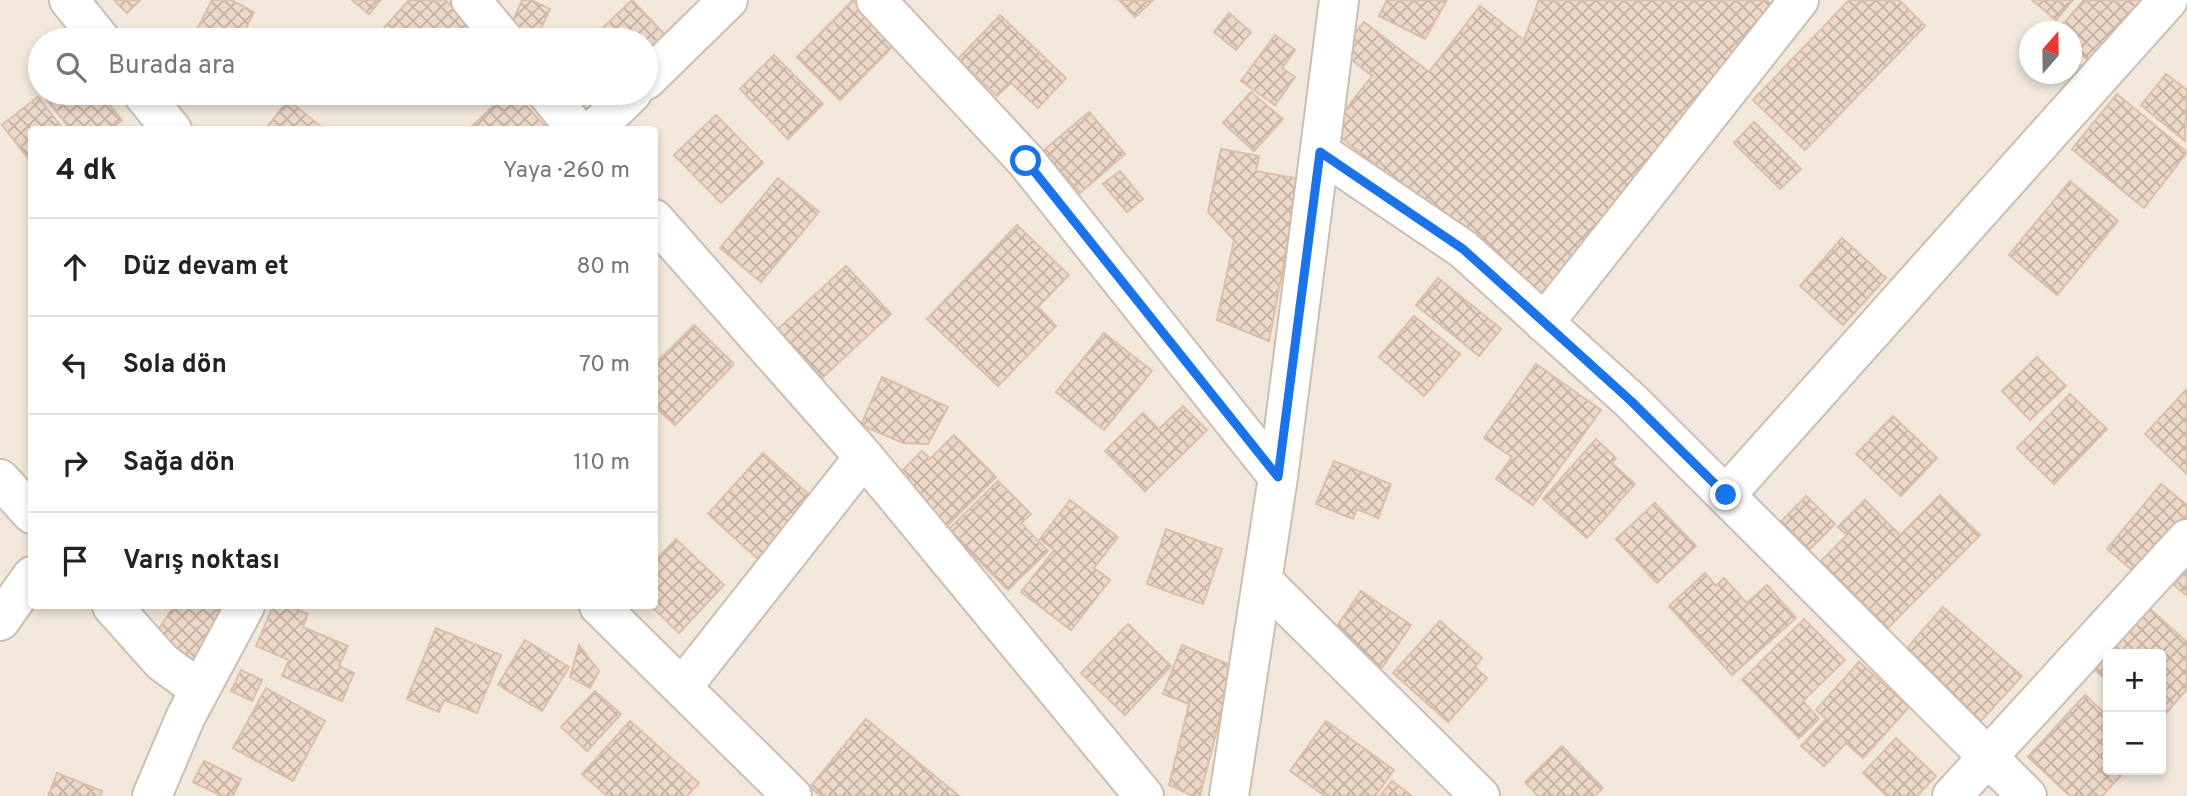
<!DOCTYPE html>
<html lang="tr">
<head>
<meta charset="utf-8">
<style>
  :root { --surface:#fff; --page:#f6f6f6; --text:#222; --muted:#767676; --line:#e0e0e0 }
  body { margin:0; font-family:Overpass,sans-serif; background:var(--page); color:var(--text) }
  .controls { position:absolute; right:21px; bottom:21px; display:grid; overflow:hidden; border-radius:7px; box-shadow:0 4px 10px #0003 }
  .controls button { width:63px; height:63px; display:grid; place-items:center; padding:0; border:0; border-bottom:2px solid var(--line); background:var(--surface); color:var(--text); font:35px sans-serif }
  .compass { position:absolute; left:2019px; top:21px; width:63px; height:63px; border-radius:50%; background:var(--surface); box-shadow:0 4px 10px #0003; rotate:20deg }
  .stop { position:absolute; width:21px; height:21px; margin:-16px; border:5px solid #1a73e8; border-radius:50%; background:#fff }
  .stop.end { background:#1a73e8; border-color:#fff; box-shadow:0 2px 7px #0008 }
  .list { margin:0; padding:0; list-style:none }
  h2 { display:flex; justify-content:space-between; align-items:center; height:91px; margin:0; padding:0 28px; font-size:30px }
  h2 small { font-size:23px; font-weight:400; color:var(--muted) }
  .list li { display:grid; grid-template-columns:46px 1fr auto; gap:21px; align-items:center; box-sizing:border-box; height:98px; padding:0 28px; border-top:2px solid var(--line) }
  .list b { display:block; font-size:26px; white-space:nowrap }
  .list em { font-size:23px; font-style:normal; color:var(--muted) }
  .icon { flex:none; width:38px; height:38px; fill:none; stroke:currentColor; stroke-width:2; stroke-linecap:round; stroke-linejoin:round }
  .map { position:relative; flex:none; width:2187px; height:796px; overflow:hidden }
  .search { position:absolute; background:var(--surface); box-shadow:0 4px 10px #0003; left:28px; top:28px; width:630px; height:77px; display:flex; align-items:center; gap:18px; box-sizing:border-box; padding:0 24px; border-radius:38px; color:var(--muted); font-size:26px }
  .panel { position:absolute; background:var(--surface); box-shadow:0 4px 10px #0003; left:28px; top:126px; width:630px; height:483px; border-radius:7px }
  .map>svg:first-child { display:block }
  .residential { fill:#f1e8db; fill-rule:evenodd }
  .building { fill:url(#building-cross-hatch); stroke:#ddbea9; stroke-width:2 }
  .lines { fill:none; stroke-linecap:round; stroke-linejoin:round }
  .minor-casing { stroke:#ccbeb3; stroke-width:42 }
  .minor { stroke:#fff; stroke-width:38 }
  .route { stroke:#1a73e8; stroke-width:9 }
</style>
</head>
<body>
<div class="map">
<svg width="2187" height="796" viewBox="0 0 2187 796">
  <defs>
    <pattern id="building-cross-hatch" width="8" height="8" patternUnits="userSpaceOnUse" patternTransform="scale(1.75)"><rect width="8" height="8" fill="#edd7c7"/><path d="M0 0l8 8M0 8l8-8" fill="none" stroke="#c4b2a4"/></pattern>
  </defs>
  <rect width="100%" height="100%" fill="#faf5ec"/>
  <!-- residential -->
  <path class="residential" d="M0,0H2187V796H0ZM2030,32H2072V74H2030ZM40,40H646V93H40ZM32,130H654V606H32ZM2108,654H2161V770H2108Z"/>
  <!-- building -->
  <path class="building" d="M114,0H140L127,13Z
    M212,0H231L254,12L240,40H203L194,35Z
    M352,0H381L369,14Z
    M409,0H445L471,23L456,40H373Z
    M522,0H531L550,9L537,37L511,25Z
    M632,0L668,38L646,59V40H590Z
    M853,0L898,41L840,100L797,57Z
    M1119,0H1153L1135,17Z
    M1387,0H1447L1425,39L1379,16Z
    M1539,0H1766L1776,8L1547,299L1330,129L1372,76L1341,51L1364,22L1429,72L1480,6L1524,40Z
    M1849,0H1899L1925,26L1805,150L1753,100Z
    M2032,0H2073L2056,20Z
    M2084,0H2148L2099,70L2072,46V32H2056Z
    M1229,13L1251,32L1236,50L1214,32Z
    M1000,15L1066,78L1038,108L1011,83L997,96L958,59Z
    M1275,35L1295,50L1282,68L1295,77L1275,105L1241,81Z
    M774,55L823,104L788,139L740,89Z
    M2072,56L2080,65L2064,81L2056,74H2072Z
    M2166,74L2187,90L2185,141L2141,105Z
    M1251,92L1283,119L1254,151L1223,123Z
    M48,93H100L122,120L110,130H71L44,96Z
    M507,93H514L549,130H468Z
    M582,93H610L595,107Z
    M2117,94L2187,152L2144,208L2072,149Z
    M38,97L64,130H32V163L2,125Z
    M288,100L325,130H265Z
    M1089,112L1125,154L1080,193L1043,151Z
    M716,115L763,163L721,203L674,155Z
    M1754,122L1801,169L1780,189L1734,143Z
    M1221,149L1259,156L1256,171L1300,179L1269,341L1217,320L1234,240L1208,212Z
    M1120,171L1143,199L1127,212L1103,184Z
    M778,178L819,212L761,282L720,248Z
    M2070,181L2118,221L2057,295L2009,255Z
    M1017,225L1069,275L1038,307L1056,326L998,386L927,319Z
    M1842,238L1886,278L1843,325L1800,286Z
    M846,266L891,314L822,378L777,330Z
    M1438,278L1501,329L1479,356L1416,305Z
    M1414,316L1460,354L1424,396L1379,357Z
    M694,325L734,364L675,425L654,406V365Z
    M1104,333L1152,371L1104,430L1056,392Z
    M2037,357L2066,386L2030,420L2002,391Z
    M1536,364L1601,410L1533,505L1496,479L1512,457L1484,438Z
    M882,377L948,407L928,444L903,443L861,425Z
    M2187,389V474L2145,434Z
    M2070,394L2107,429L2054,484L2017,448Z
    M1183,406L1207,430L1145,491L1105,451L1143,413L1159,429Z
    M1893,416L1937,458L1901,496L1856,454Z
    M954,435L996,477L944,529L894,479L922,451L930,459Z
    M1596,439L1616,458L1612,463L1635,484L1587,538L1543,499Z
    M763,453L813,498L758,559L708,514Z
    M1334,461L1391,484L1378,518L1357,509L1353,519L1316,504Z
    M998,481L1031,514L1021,523L1048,551L1008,590L948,530Z
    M2161,484L2187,505V535L2147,583L2107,549Z
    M1940,495L1980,535L1884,632L1817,565L1847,535L1838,527L1865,500L1900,535Z
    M1806,496L1835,524L1805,554L1777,526Z
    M1070,500L1118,537L1094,568L1110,580L1071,630L1021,592L1054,550L1040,539Z
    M1655,503L1696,546L1657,583L1616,539Z
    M1166,529L1222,549L1203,604L1147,584Z
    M676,539L724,585L679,633L651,606H654V562Z
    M2187,570V596L2174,585Z
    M1705,573L1716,586L1724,578L1747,603L1767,585L1796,618L1732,675L1669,606Z
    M1361,591L1411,625L1379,672L1329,638Z
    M174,606H235L194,667L152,639Z
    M273,606H288L308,614L303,627L348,646L339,666L354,673L342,701L282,676L289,660L256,646Z
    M1943,607L2022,676L1979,723L1901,655Z
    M2148,607L2187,642V689L2161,719V654H2108V682L2093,668Z
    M1804,619L1845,660L1803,701L1819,719L1799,738L1742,680Z
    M1440,621L1482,658L1475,667L1487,678L1448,722L1393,673Z
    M1128,624L1171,666L1125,715L1081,673Z
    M436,628L501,655L477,713L444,700L439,712L407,699Z
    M525,640L569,667L542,711L498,685Z
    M579,645L599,671L590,688L570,677Z
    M1182,645L1233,666L1200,796H1193L1169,785L1189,704L1163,694Z
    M1859,662L1909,707L1863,758L1846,743L1824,766L1801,746L1826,719L1816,710Z
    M241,670L262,680L252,701L231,691Z
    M266,688L325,721L293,781L233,748Z
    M595,691L621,714L587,751L561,727Z
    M2085,695L2108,716V770H2126L2102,796H2070L2028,757Z
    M866,719L959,796H821L810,787Z
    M630,721L699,783L687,796H607L582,774Z
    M1326,721L1394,770L1375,796H1325L1290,771Z
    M1896,738L1936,776L1917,796H1887L1863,773Z
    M1562,746L1603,788L1595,796H1538L1525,782Z
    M204,761L241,779L233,796H222L193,782Z
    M57,773L102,791L100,796H48Z
    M1392,781L1412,796H1380Z"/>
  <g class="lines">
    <!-- minor casing -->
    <g class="minor-casing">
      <path id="minor" d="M69,0L101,40
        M471,0L504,40
        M876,0L1026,161L1278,477
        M646,80L728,0
        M142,93L172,130
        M547,93L577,130
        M594,130L632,93
        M1320,152L1463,249L1631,401L2027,796
        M654,219L864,457L1144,796
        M1544,323L1799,0
        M0,479L32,514
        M1726,495L2168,0
        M1263,581L1480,796
        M112,606L162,662L200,690
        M599,606L792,796
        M0,621L32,576
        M683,686L864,457
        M152,796L186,716L245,606
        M1229,796L1278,477L1339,0
        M1952,796L2187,539"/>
    </g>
    <!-- minor -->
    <use href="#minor" class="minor"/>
  </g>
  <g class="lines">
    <!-- route -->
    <path class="route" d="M1026,161L1278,477L1320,152L1463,249L1631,401L1726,495"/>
  </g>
</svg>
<div class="controls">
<button>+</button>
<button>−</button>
</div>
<svg class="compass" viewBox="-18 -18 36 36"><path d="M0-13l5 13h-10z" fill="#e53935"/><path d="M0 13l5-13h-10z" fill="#767676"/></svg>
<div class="stop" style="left:1026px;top:161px"></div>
<div class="stop end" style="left:1726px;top:495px"></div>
<div class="search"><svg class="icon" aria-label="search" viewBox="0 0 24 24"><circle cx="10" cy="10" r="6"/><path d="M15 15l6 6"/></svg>Burada ara</div>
<section class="panel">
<h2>4 dk<small>Yaya · 260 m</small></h2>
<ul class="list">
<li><svg class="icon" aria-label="ahead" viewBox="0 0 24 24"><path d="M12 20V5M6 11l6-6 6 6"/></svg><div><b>Düz devam et</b></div><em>80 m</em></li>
<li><svg class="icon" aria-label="left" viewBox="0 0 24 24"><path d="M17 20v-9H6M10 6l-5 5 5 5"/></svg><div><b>Sola dön</b></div><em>70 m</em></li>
<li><svg class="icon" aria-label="right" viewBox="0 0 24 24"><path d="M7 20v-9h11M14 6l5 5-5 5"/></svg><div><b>Sağa dön</b></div><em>110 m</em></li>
<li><svg class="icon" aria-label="arrive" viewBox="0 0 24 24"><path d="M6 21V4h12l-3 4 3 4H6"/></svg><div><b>Varış noktası</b></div></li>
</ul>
</section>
</div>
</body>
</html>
